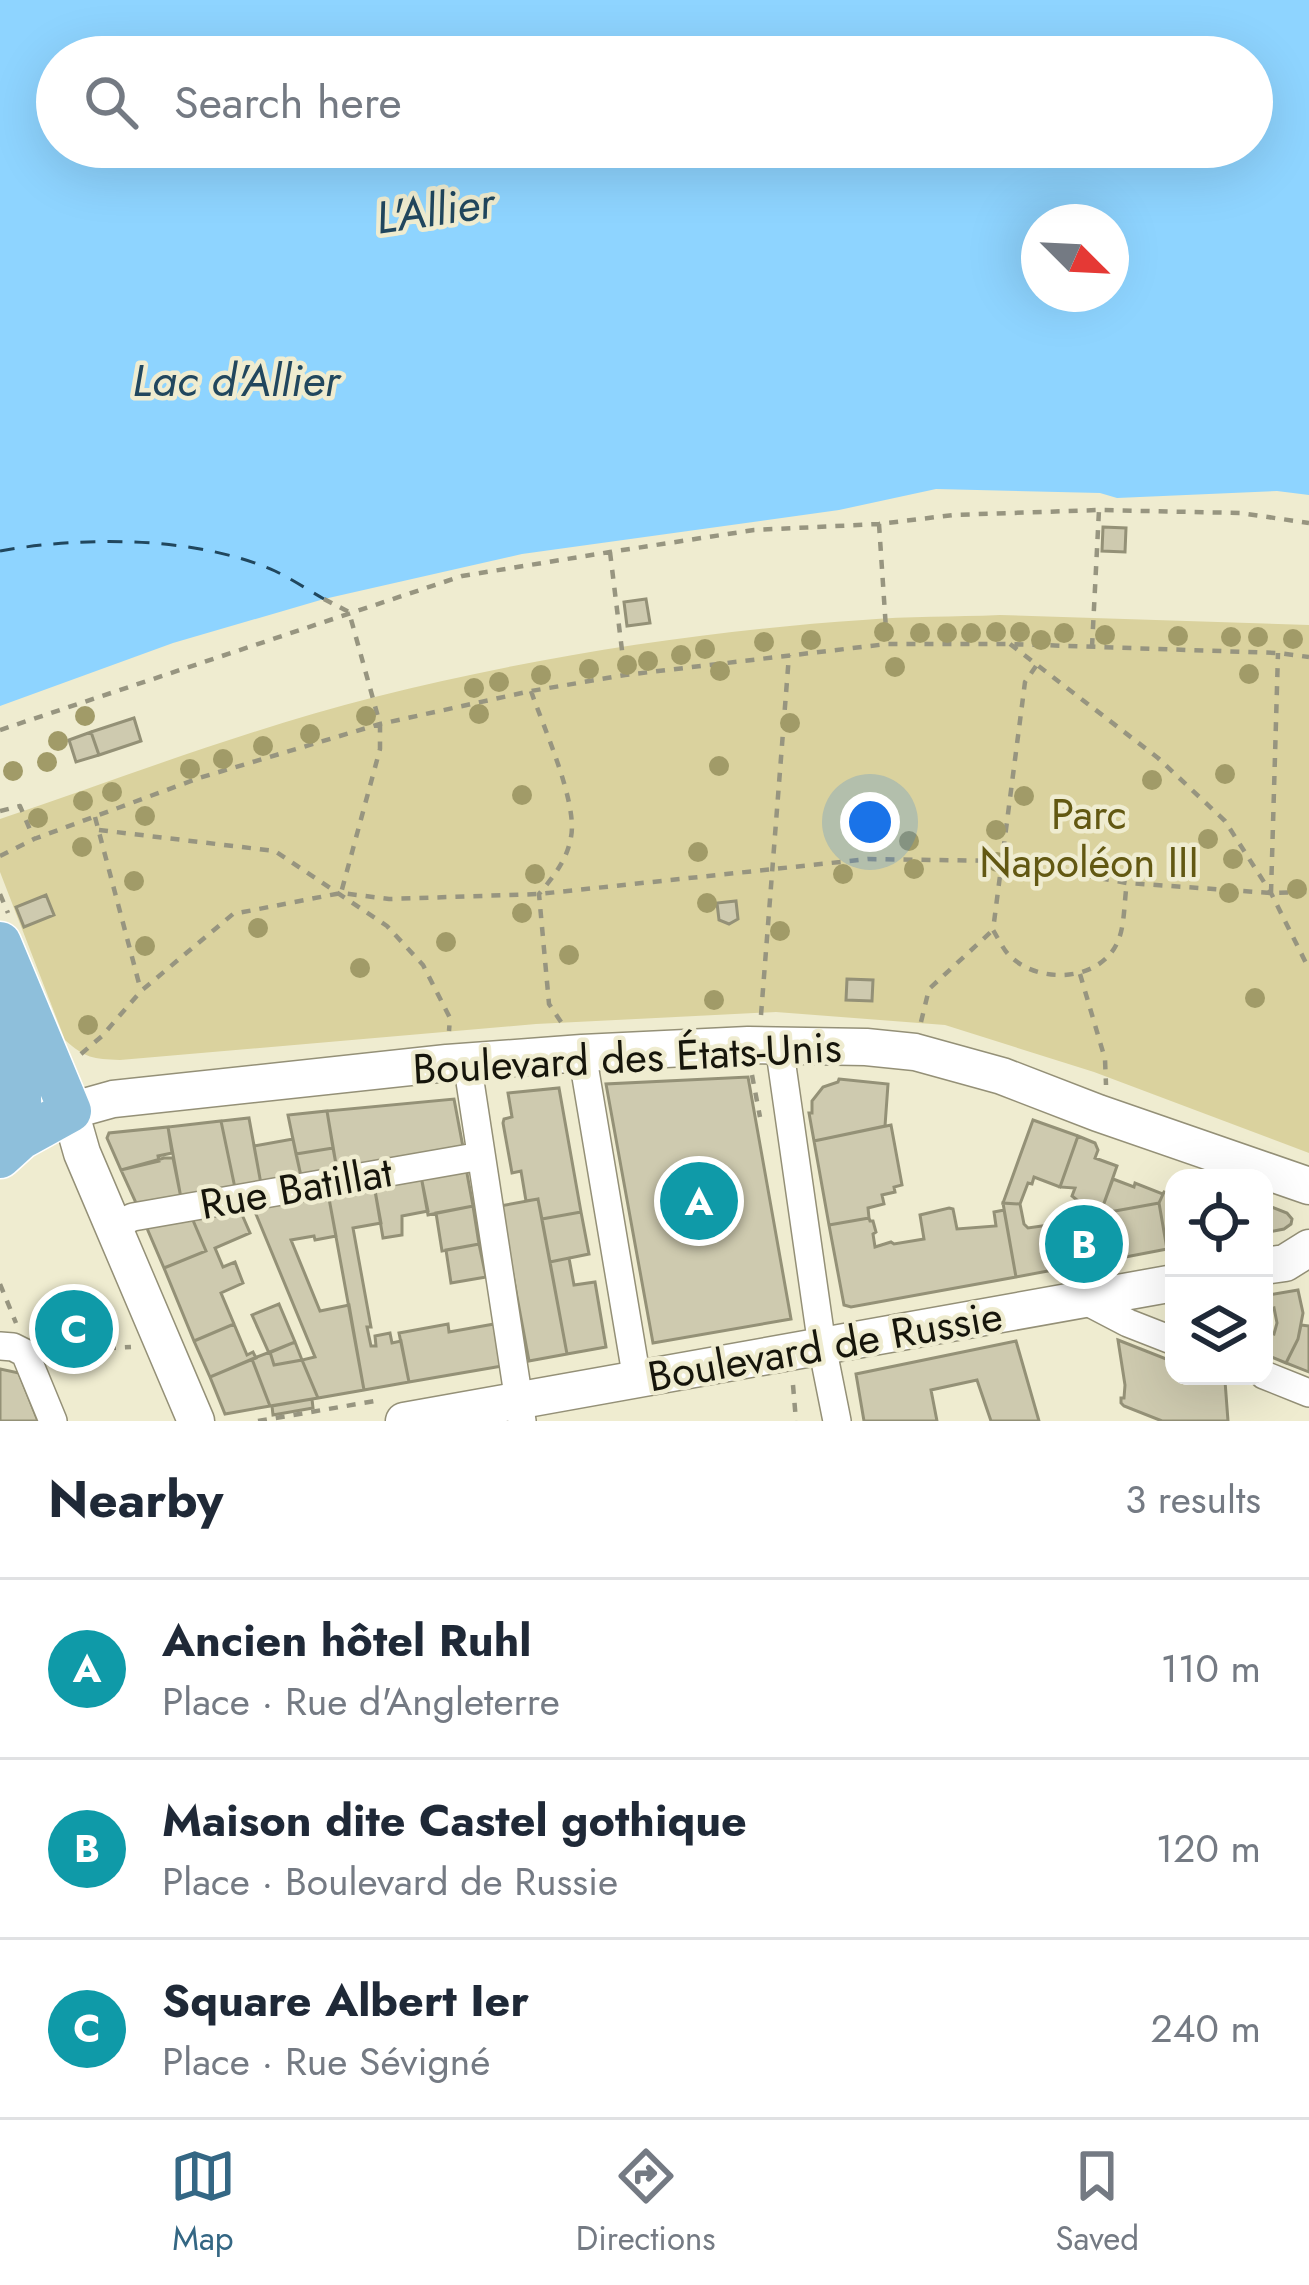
<!DOCTYPE html>
<html lang="en">
<head>
<meta charset="utf-8">
<style>
  :root { --surface:#fff; --page:#f2f2f3; --text:#1f2937; --muted:#747a83; --line:#e0e1e3; --accent:#346784 }
  body { margin:0; font-family:Jost,sans-serif; background:var(--page); color:var(--text) }
  .controls { position:absolute; right:36px; bottom:36px; display:grid; overflow:hidden; border-radius:24px; box-shadow:0 12px 48px #0002 }
  .controls button { width:108px; height:108px; display:grid; place-items:center; padding:0; border:0; border-bottom:3px solid var(--line); background:var(--surface); color:var(--text); font:60px sans-serif }
  .compass { position:absolute; left:1021px; top:204px; width:108px; height:108px; border-radius:50%; background:var(--surface); box-shadow:0 12px 48px #0002; rotate:114deg }
  .you { position:absolute; left:870px; top:822px; width:42px; height:42px; margin:-30px; border:9px solid #fff; border-radius:50%; background:#1a73e8; box-shadow:0 0 0 18px #1a73e833 }
  .badge { display:grid; place-items:center; width:78px; height:78px; border-radius:50%; background:var(--accent); color:#fff; font-size:39px; font-weight:700 }
  .pin { position:absolute; translate:-50% -50%; border:6px solid #fff; box-shadow:0 3px 12px #0006 }
  .list { margin:0; padding:0; list-style:none }
  h2 { display:flex; justify-content:space-between; align-items:center; height:156px; margin:0; padding:0 48px; font-size:51px }
  h2 small { font-size:39px; font-weight:400; color:var(--muted) }
  .list li { display:grid; grid-template-columns:78px 1fr auto; gap:36px; align-items:center; box-sizing:border-box; height:180px; padding:0 48px; border-top:3px solid var(--line) }
  .list b { display:block; font-size:45px; white-space:nowrap }
  .list p { margin:0; font-size:39px; white-space:nowrap; color:var(--muted) }
  .list em { font-size:39px; font-style:normal; color:var(--muted) }
  .icon { flex:none; width:66px; height:66px; fill:none; stroke:currentColor; stroke-width:2; stroke-linecap:round; stroke-linejoin:round }
  .map { position:relative; flex:none; width:1309px; height:1421px; overflow:hidden }
  .search { position:absolute; background:var(--surface); box-shadow:0 12px 48px #0002; left:36px; right:36px; top:36px; height:132px; display:flex; align-items:center; gap:30px; box-sizing:border-box; padding:0 42px; border-radius:66px; color:var(--muted); font-size:45px }
  .sheet { height:696px; background:var(--surface) }
  nav { display:flex; justify-content:space-around; align-items:center; box-sizing:border-box; height:168px; border-top:3px solid var(--line); background:var(--surface); font-size:33px; color:var(--muted) }
  nav a { display:grid; justify-items:center; gap:6px }
  nav .on { color:var(--accent) }
  .map>svg:first-child { display:block }
  .green { fill:#dad29e }
  .water { fill:#8ed4ff; fill-rule:evenodd }
  .lines { fill:none; stroke-linecap:round; stroke-linejoin:round }
  .ferry { stroke:#21475e; stroke-width:3; stroke-dasharray:15 12; stroke-linecap:butt }
  .building { fill:#cecaaf; stroke:#949177; stroke-width:3 }
  .street-casing { stroke:#949077; stroke-width:30 }
  .secondary-casing { stroke:#949077; stroke-width:39 }
  .primary-casing { stroke:#fff; stroke-width:45 }
  .path { stroke:#979580; stroke-width:4.5; stroke-dasharray:9 9; stroke-linecap:butt }
  .street { stroke:#fff; stroke-width:27 }
  .secondary { stroke:#fff; stroke-width:36 }
  .primary { stroke:#8ebfdb; stroke-width:42 }
  .tree { fill:#a19b68 }
  .labels { text-anchor:middle; dominant-baseline:central; stroke-width:9; stroke-linejoin:round; paint-order:stroke }
  .park-label { font-size:42px; fill:#625812; stroke:#efecd0 }
  .street-label { font-size:42px; fill:#16150b; stroke:#efecd0 }
  .water-label { font-size:45px; font-style:italic; fill:#21475e; stroke:#efecd0 }
</style>
</head>
<body>
<div class="map">
<svg width="1309" height="1421" viewBox="0 0 1309 1421">
  <rect width="100%" height="100%" fill="#efecd0"/>
  <!-- green -->
  <path class="green" d="M1000,615L1309,625V1153L1094,1072L945,1025L776,1012L536,1024L120,1060C93,1059 85,1058 65,1040L0,872V819C124,777 248,729 375,697C534,657 699,631 863,620C908,616 954,617 1000,615Z"/>
  <!-- water -->
  <path class="water" d="M0,0H1309V495L1277,491L1117,498L1100,493L936,489L839,510L522,554L324,599L173,643L0,706ZM57,57H1252V147H57ZM1039,222H1111V294H1039Z"/>
  <g class="lines">
    <!-- ferry -->
    <path class="ferry" d="M0,551C83,536 197,536 275,571C292,579 308,590 324,599"/>
  </g>
  <!-- building -->
  <path class="building" d="M1103,527L1126,528L1125,552L1102,551Z
    M646,599L650,623L627,626L624,602Z
    M134,718L141,741L99,755L91,732Z
    M91,732L99,755L76,762L69,740Z
    M46,895L54,915L24,927L16,907Z
    M736,901L738,919L729,924L719,920L717,903Z
    M847,979L873,980L872,1001L846,1000Z
    M748,1077L791,1319L653,1343L606,1084Z
    M839,1079L888,1084L885,1126L814,1141L809,1113H812V1101L823,1087L838,1082Z
    M559,1088L581,1212L542,1219L538,1199L526,1201L521,1171L512,1173L503,1123L504,1119L512,1117L508,1093Z
    M454,1099L463,1147L337,1170L327,1111Z
    M327,1111L333,1148L296,1154L288,1115Z
    M249,1118L261,1184L235,1188L221,1121Z
    M1033,1120L1078,1136L1060,1187L1034,1177L1032,1184L1028,1183L1020,1204L1003,1203Z
    M221,1121L235,1188L181,1198L168,1127Z
    M891,1125L902,1185L894,1187L895,1192L882,1195L884,1204L868,1208L869,1218L829,1225L814,1141Z
    M168,1127L172,1153L158,1156L159,1161L121,1170L107,1138L109,1133Z
    M1078,1136L1095,1143L1098,1150L1095,1158L1117,1166L1103,1206L1083,1205L1072,1196L1075,1188L1060,1187Z
    M293,1139L301,1176L261,1184L254,1146Z
    M333,1148L337,1170L301,1176L296,1154Z
    M164,1158H173L181,1198L137,1205L121,1170Z
    M466,1168L473,1206L428,1215L421,1176Z
    M421,1176L428,1211L402,1216V1235L383,1238L374,1185Z
    M1113,1179L1134,1187L1135,1183L1163,1194L1159,1203L1104,1213L1103,1206Z
    M374,1185L381,1223L353,1228L371,1327H367L371,1346H376L375,1336L390,1333L392,1343L401,1341L409,1382L364,1390L328,1193Z
    M1164,1192L1174,1195V1248L1167,1249L1159,1203Z
    M328,1193L336,1236L315,1240L314,1236L291,1240L320,1311L349,1305L364,1390L318,1398L302,1360L315,1357L253,1207Z
    M538,1199L567,1354L529,1361L500,1206Z
    M1003,1203L1020,1204L1024,1224L1028,1228L1056,1224L1064,1268L1016,1277Z
    M1159,1203L1167,1249L1110,1260L1104,1213Z
    M1264,1204L1287,1213L1292,1219L1291,1224L1284,1229L1264,1233Z
    M1083,1205L1103,1206L1110,1260L1064,1268L1057,1228L1086,1223Z
    M473,1206L479,1244L442,1251L436,1213Z
    M949,1208L953,1209L957,1229L996,1226L994,1212L1004,1210L1016,1277L851,1307L844,1305L829,1225L869,1218L870,1221H873L876,1232L873,1234L875,1247L891,1242L894,1244L924,1239L920,1215Z
    M240,1210L250,1233L215,1248L223,1267L235,1262L243,1283L221,1293L234,1324L194,1341L164,1268L206,1251L192,1218Z
    M581,1212L589,1254L550,1262L542,1219Z
    M192,1218L206,1251L164,1268L146,1226Z
    M479,1244L486,1277L451,1283L446,1250Z
    M569,1258L574,1285L595,1282L606,1347L567,1354L550,1262Z
    M1298,1290L1303,1313L1298,1339L1286,1363L1264,1354V1330L1274,1334L1277,1323L1274,1308L1271,1309L1268,1295Z
    M279,1304L295,1342L269,1353L252,1315Z
    M234,1324L247,1355L253,1352L256,1358L210,1377L194,1341Z
    M448,1324L449,1332L494,1324L502,1366L409,1382L399,1333Z
    M1301,1325L1309,1326V1372L1286,1363L1298,1339Z
    M1118,1340L1174,1362V1376H1212L1225,1381L1228,1421H1162L1124,1406L1121,1403V1398H1124L1125,1385Z
    M1016,1341L1039,1421H991L977,1380L931,1390L937,1421H864L856,1374Z
    M295,1342L302,1360L274,1365L270,1352Z
    M270,1352L274,1365L302,1360L318,1398L270,1406L252,1359Z
    M252,1359L270,1406L225,1414L210,1377Z
    M0,1369L19,1373L38,1421H0Z
    M312,1399L313,1408L273,1415L272,1406Z"/>
  <g class="lines">
    <!-- street casing -->
    <g class="street-casing">
      <path id="street" d="M779,1045L822,1346L837,1421
        M582,1053L637,1380
        M467,1062L522,1421
        M113,1226L133,1217L481,1156
        M1082,1299L1128,1323L1174,1341
        M0,1346L13,1347L25,1353L53,1421
        M1264,1375L1309,1393"/>
    </g>
    <!-- secondary casing -->
    <g class="secondary-casing">
      <path id="secondary" d="M55,1096L70,1111L82,1153L196,1421
        M70,1111L113,1099L447,1063L582,1053L748,1045L866,1047L915,1052L1002,1076L1098,1113L1309,1186
        M1264,1266L1285,1263L1309,1248
        M404,1421L1174,1283"/>
    </g>
    <!-- primary casing -->
    <g class="primary-casing">
      <path id="primary" d="M0,943L70,1111L21,1138L0,1157
        M0,1016L19,1058L21,1138"/>
    </g>
    <!-- path -->
    <path class="path" d="M879,524L887,644
      M610,552L625,675
      M324,599L349,612L380,724V749L341,893
      M1010,644L1158,758L1225,821L1271,893L1309,969
      M1092,647L1099,510
      M1036,666L1025,682L993,930C998,938 1003,949 1009,955C1038,985 1101,982 1118,941C1125,925 1124,901 1127,883
      M531,691C543,726 578,803 571,837C567,860 554,876 539,894L549,1004L563,1025
      M0,730L462,576L610,552L754,530L879,524L953,515L1099,510L1240,513L1309,523
      M0,811L20,806L33,837
      M95,817L141,991
      M99,830L275,851L387,926L423,965L450,1018L449,1031
      M0,856L34,839L199,778L380,724L531,691L625,675L887,644H1010L1278,653L1309,657
      M1271,893L1278,653
      M0,894L8,913
      M1080,974L1105,1059L1106,1085
      M761,1015L789,655
      M921,1022L929,989L993,930
      M81,1054L102,1036L141,991L233,914L341,893L389,899L539,894L868,859L1003,861L1127,883L1271,893L1309,892
      M752,1075L760,1117
      M0,1284L16,1323
      M53,1351L131,1347
      M793,1385L796,1421
      M258,1421L381,1400"/>
    <!-- street -->
    <use href="#street" class="street"/>
    <!-- secondary -->
    <use href="#secondary" class="secondary"/>
    <!-- primary -->
    <use href="#primary" class="primary"/>
  </g>
  <!-- trees -->
  <g class="tree">
    <circle cx="884" cy="632" r="10"/>
    <circle cx="996" cy="632" r="10"/>
    <circle cx="1020" cy="632" r="10"/>
    <circle cx="920" cy="633" r="10"/>
    <circle cx="947" cy="633" r="10"/>
    <circle cx="971" cy="633" r="10"/>
    <circle cx="1064" cy="633" r="10"/>
    <circle cx="1105" cy="635" r="10"/>
    <circle cx="1178" cy="636" r="10"/>
    <circle cx="1231" cy="637" r="10"/>
    <circle cx="1258" cy="637" r="10"/>
    <circle cx="1293" cy="639" r="10"/>
    <circle cx="811" cy="640" r="10"/>
    <circle cx="1041" cy="640" r="10"/>
    <circle cx="764" cy="642" r="10"/>
    <circle cx="705" cy="649" r="10"/>
    <circle cx="681" cy="655" r="10"/>
    <circle cx="648" cy="661" r="10"/>
    <circle cx="627" cy="665" r="10"/>
    <circle cx="895" cy="667" r="10"/>
    <circle cx="589" cy="669" r="10"/>
    <circle cx="720" cy="671" r="10"/>
    <circle cx="1249" cy="674" r="10"/>
    <circle cx="541" cy="675" r="10"/>
    <circle cx="499" cy="682" r="10"/>
    <circle cx="474" cy="688" r="10"/>
    <circle cx="479" cy="714" r="10"/>
    <circle cx="85" cy="716" r="10"/>
    <circle cx="366" cy="716" r="10"/>
    <circle cx="790" cy="723" r="10"/>
    <circle cx="310" cy="734" r="10"/>
    <circle cx="58" cy="741" r="10"/>
    <circle cx="263" cy="746" r="10"/>
    <circle cx="223" cy="759" r="10"/>
    <circle cx="47" cy="762" r="10"/>
    <circle cx="719" cy="766" r="10"/>
    <circle cx="190" cy="769" r="10"/>
    <circle cx="13" cy="771" r="10"/>
    <circle cx="1225" cy="774" r="10"/>
    <circle cx="1152" cy="780" r="10"/>
    <circle cx="112" cy="792" r="10"/>
    <circle cx="522" cy="795" r="10"/>
    <circle cx="1024" cy="796" r="10"/>
    <circle cx="83" cy="801" r="10"/>
    <circle cx="145" cy="816" r="10"/>
    <circle cx="38" cy="818" r="10"/>
    <circle cx="996" cy="830" r="10"/>
    <circle cx="1208" cy="839" r="10"/>
    <circle cx="909" cy="841" r="10"/>
    <circle cx="82" cy="847" r="10"/>
    <circle cx="698" cy="852" r="10"/>
    <circle cx="1233" cy="859" r="10"/>
    <circle cx="997" cy="862" r="10"/>
    <circle cx="914" cy="869" r="10"/>
    <circle cx="535" cy="874" r="10"/>
    <circle cx="843" cy="874" r="10"/>
    <circle cx="134" cy="881" r="10"/>
    <circle cx="1297" cy="889" r="10"/>
    <circle cx="1229" cy="893" r="10"/>
    <circle cx="707" cy="903" r="10"/>
    <circle cx="522" cy="913" r="10"/>
    <circle cx="258" cy="928" r="10"/>
    <circle cx="780" cy="931" r="10"/>
    <circle cx="446" cy="942" r="10"/>
    <circle cx="145" cy="946" r="10"/>
    <circle cx="569" cy="955" r="10"/>
    <circle cx="360" cy="968" r="10"/>
    <circle cx="1255" cy="998" r="10"/>
    <circle cx="714" cy="1000" r="10"/>
    <circle cx="88" cy="1025" r="10"/>
  </g>
  <g class="labels">
    <!-- park labels -->
    <g class="park-label">
      <text x="1089" y="814">Parc<tspan x="1089" dy="48">Napoléon III</tspan></text>
    </g>
    <!-- street labels -->
    <g class="street-label">
      <text transform="translate(627 1058) rotate(-3)">Boulevard des États-Unis</text>
      <text transform="translate(296 1188) rotate(-10)">Rue Batillat</text>
      <text transform="translate(825 1346) rotate(-10)">Boulevard de Russie</text>
    </g>
    <!-- water labels -->
    <g class="water-label">
      <text transform="translate(435 210) rotate(-8)">L'Allier</text>
      <text x="236" y="380">Lac d'Allier</text>
    </g>
  </g>
</svg>
<div class="controls">
<button><svg class="icon" aria-label="locate" viewBox="0 0 24 24"><circle cx="12" cy="12" r="6"/><path d="M12 2v4M12 18v4M2 12h4M18 12h4"/></svg></button>
<button><svg class="icon" aria-label="layers" viewBox="0 0 24 24"><path d="M12 4l9 5-9 5-9-5zM3 14l9 5 9-5"/></svg></button>
</div>
<svg class="compass" viewBox="-18 -18 36 36"><path d="M0-13l5 13h-10z" fill="#e53935"/><path d="M0 13l5-13h-10z" fill="#747a83"/></svg>
<div class="you"></div>
<div class="pin badge" style="left:699px;top:1201px;background:#0f9aa8">A</div>
<div class="pin badge" style="left:1084px;top:1244px;background:#0f9aa8">B</div>
<div class="pin badge" style="left:74px;top:1329px;background:#0f9aa8">C</div>
<div class="search"><svg class="icon" aria-label="search" viewBox="0 0 24 24"><circle cx="10" cy="10" r="6"/><path d="M15 15l6 6"/></svg>Search here</div>
</div>
<section class="sheet">
<h2>Nearby<small>3 results</small></h2>
<ul class="list">
<li><span class="badge" style="background:#0f9aa8">A</span><div><b>Ancien hôtel Ruhl</b><p>Place · Rue d'Angleterre</p></div><em>110 m</em></li>
<li><span class="badge" style="background:#0f9aa8">B</span><div><b>Maison dite Castel gothique</b><p>Place · Boulevard de Russie</p></div><em>120 m</em></li>
<li><span class="badge" style="background:#0f9aa8">C</span><div><b>Square Albert Ier</b><p>Place · Rue Sévigné</p></div><em>240 m</em></li>
</ul>
</section>
<nav>
<a class="on"><svg class="icon" aria-label="map" viewBox="0 0 24 24"><path d="M3 6l6-2 6 2 6-2v14l-6 2-6-2-6 2zM9 4v14M15 6v14"/></svg>Map</a>
<a><svg class="icon" aria-label="directions" viewBox="0 0 24 24"><path d="M12 3l9 9-9 9-9-9zM9 14v-3h6M13 9l2 2-2 2"/></svg>Directions</a>
<a><svg class="icon" aria-label="saved" viewBox="0 0 24 24"><path d="M7 4h10v16l-5-4-5 4z"/></svg>Saved</a>
</nav>
</body>
</html>
